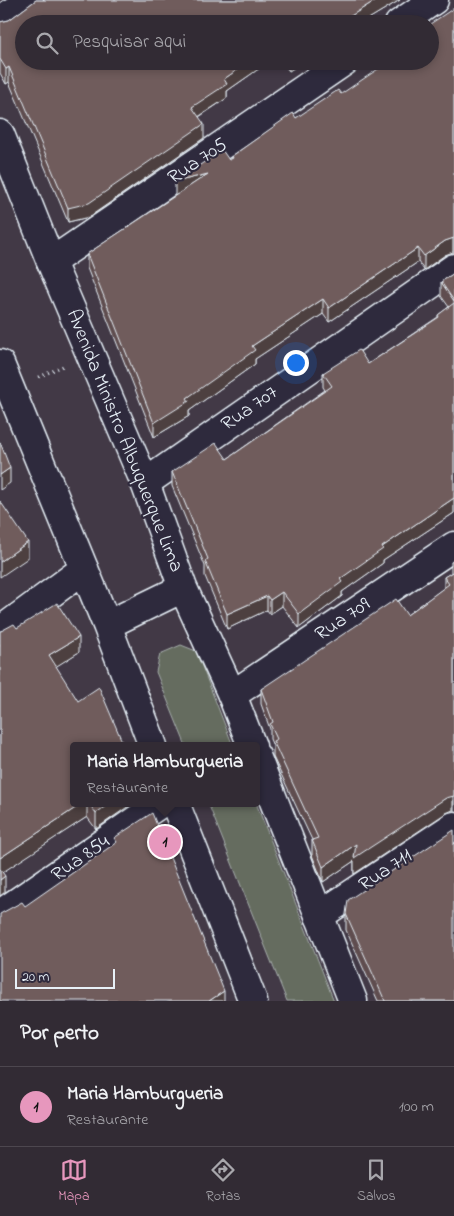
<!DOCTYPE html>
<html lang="pt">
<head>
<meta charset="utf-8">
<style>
  :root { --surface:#322b34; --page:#3a333c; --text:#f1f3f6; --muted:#a8a7ac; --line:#4d474f; --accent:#e797bd }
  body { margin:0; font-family:"Indie Flower",sans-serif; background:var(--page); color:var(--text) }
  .scale { position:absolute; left:15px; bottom:12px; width:100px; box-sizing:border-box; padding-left:5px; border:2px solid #e8f1f8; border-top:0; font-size:14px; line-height:18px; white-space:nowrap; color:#e8f1f8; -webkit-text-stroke:4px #2f2a3d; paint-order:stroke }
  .you { position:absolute; left:295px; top:362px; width:18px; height:18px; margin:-12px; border:4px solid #fff; border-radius:50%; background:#1a73e8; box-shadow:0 0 0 8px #1a73e833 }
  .badge { display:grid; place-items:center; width:32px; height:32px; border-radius:50%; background:var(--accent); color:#111; font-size:16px; font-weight:700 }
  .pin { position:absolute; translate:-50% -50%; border:2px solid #fff; box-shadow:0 1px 5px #0006 }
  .popup { position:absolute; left:70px; top:742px; width:190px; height:65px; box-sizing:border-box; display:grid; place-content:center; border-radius:5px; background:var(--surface); filter:drop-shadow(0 1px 4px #0005); font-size:16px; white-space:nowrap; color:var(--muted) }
  .popup b { font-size:19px; color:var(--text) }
  .popup::after { content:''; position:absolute; left:50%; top:100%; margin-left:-10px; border:10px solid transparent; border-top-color:var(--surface) }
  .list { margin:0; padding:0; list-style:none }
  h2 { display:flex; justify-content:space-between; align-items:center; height:65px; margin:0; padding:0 20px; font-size:21px }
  h2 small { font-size:16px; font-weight:400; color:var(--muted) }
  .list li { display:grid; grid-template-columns:32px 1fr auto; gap:15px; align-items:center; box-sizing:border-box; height:80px; padding:0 20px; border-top:1px solid var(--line) }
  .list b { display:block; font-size:19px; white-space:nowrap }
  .list p { margin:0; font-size:16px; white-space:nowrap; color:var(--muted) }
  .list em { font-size:16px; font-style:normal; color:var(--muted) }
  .icon { flex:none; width:28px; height:28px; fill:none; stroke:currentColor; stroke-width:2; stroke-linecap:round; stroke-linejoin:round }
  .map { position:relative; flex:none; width:454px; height:1001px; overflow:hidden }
  .search { position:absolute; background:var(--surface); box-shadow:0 2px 8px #0003; left:15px; right:15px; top:15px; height:55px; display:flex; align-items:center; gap:12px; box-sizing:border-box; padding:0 18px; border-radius:28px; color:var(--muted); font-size:19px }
  .sheet { height:145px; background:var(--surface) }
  nav { display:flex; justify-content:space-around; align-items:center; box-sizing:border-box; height:70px; border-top:1px solid var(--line); background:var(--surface); font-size:14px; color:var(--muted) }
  nav a { display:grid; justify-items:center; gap:2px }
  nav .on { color:var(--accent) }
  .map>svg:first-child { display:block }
  .green { fill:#656c5f; stroke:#a6aeac }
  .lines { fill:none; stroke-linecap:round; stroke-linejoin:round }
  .minor-casing { stroke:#e8f1f8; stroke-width:31 }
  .tertiary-casing { stroke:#e8f1f8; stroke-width:31 }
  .path { stroke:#e8f1f8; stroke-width:3; stroke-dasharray:1 4; stroke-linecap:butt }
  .minor { stroke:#2f2a3d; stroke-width:28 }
  .tertiary { stroke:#2f2a3d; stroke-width:28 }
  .wall { fill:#5f4e4f; stroke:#e8f1f8 }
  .shaded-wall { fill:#4e4040; stroke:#e8f1f8 }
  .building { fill:#6f5b5c; stroke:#e8f1f8 }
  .labels { text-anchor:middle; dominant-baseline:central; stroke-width:4.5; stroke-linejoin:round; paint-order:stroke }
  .street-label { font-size:20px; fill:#e8f1f8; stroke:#2f2a3d }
</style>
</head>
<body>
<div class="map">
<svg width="454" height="1001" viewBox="0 0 454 1001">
  <rect width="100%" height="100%" fill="#423946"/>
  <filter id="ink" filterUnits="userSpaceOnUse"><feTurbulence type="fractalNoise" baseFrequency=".02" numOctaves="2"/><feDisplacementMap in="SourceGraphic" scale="10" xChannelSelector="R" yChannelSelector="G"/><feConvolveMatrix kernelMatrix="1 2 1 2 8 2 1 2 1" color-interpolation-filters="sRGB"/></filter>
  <g filter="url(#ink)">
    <!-- green -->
    <path class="green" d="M181,645L196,651L233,746H186L156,672L160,654Z
      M208,803H256L334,1001H287Z"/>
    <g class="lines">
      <!-- minor casing -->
      <g class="minor-casing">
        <path id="minor" d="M0,21L29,0
          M399,24L434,0
          M51,262L345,61
          M145,483L454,268
          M0,631L84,569
          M232,695L454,546
          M0,914L161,803
          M319,916L454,826"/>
      </g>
      <!-- tertiary casing -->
      <g class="tertiary-casing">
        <path id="tertiary" d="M0,134L51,262L145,483L183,588L232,695L252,746
          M0,364L107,625L153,746
          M107,625L183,588
          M256,756L353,1001
          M175,803L253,1001"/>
      </g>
      <!-- path -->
      <path class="path" d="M39,377L63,366"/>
      <!-- minor -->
      <use href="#minor" class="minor"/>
      <!-- tertiary -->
      <use href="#tertiary" class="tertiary"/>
    </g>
    <!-- wall -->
    <path class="wall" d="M36,0H400L360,24H24V61H270L227,91V98L199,117L204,138L89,217L68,222L9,82L6,84L0,73V22L9,20Z
      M454,8V253L445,255L424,270L418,262L329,322L323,314L255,359V364L189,411V416L154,437L87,268V254L232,159V156L296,118L341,94L430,61Z
      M281,61H304L289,71Z
      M454,273V513L383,560V563L342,592V596L299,628L282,606L270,614L267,610L227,629L205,576V566L172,486V472L227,459L325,390L323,387V373L368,364L438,317V315L449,307L441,296V282Z
      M454,560V811L446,813L354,874V861L323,882L312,855V840L273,757V746L270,739V729L261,704V689L407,615L444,588V577L451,573V562Z
      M17,628L79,652L56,666L74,803H133L96,829L87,817L2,872L5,892L0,896V631Z
      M346,914L454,1001H378L346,930Z"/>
    <!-- shaded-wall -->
    <path class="shaded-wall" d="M376,0H400L360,24H338Z
      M250,61H270L227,91V98L192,121V107L224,79Z
      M289,61H304L289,71Z
      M9,67V82L6,84V69Z
      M204,124V138L89,217L68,222V208Z
      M208,174L175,196V182Z
      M453,238V252L445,255L424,270V256L445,241Z
      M418,248V262L329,322V308Z
      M323,299V314L255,359V364L189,411V416L154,437V423L187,398L252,346Z
      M10,468V483L0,490V475Z
      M454,498V513L383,560V563L342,592V596L299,628V614L340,579L382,547Z
      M28,542V558L0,577V562Z
      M282,592V606L270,614V600Z
      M267,596V610L227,629V614Z
      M79,637V652L49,671V655Z
      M453,795V810L446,813L354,874V861L323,882V867L356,844L446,798Z
      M83,803H87V817L0,874V858Z
      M110,803H133L96,829V813Z
      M5,876V892L0,896V880Z
      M224,991V1001H209Z"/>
    <!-- building -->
    <path class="building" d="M36,0H376L338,24H24V61H250L224,79L227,84L192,107L204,124L89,203L68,208L9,67L6,69L0,59V22L9,20Z
      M454,8V238L445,241L424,256L418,248L329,308L323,299L252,346L255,350L187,398L189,401L154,423L87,254L208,174L175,182L222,150L229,160L233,158L232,156L293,113L296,118L338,90L341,94L390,61H430V24Z
      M454,273V301L441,282Z
      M454,303V498L382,547L383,549L340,579L342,582L299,614L282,592L270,600L267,596L227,614L205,561L208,559L172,472L216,443L227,459L332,386L323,373L359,350L368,364L439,317L438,315Z
      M0,442L10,468L0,475Z
      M0,501L28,542L0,562Z
      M454,560V566L451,562Z
      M454,571V796L446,798L354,858L356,844L323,867L312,840L318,838L273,741L277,739L270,724L273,722L261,689L396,599L407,615L449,584L444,577Z
      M57,603L79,637L49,655L78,701L99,687L124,746H74V803H83L0,858V631H1L14,624L17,628Z
      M88,803H110L96,813Z
      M152,813L224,991L209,1001H0V914L22,902L25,906L117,842L114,838Z
      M454,830V1001H385L346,914L348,900Z
      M0,869L5,876L0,880Z"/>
  </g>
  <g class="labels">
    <!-- street labels -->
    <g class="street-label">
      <text transform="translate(198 162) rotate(-34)">Rua 705</text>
      <text transform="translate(250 409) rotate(-35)">Rua 707</text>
      <text transform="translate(124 441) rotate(68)">Avenida Ministro Albuquerque Lima</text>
      <text transform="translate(343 620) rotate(-34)">Rua 709</text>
      <text transform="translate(81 859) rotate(-35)">Rua 854</text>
      <text transform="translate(386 871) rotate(-34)">Rua 711</text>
    </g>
  </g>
</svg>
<div class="scale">20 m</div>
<div class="you"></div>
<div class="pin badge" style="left:165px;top:842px">1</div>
<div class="popup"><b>Maria Hamburgueria</b>Restaurante</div>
<div class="search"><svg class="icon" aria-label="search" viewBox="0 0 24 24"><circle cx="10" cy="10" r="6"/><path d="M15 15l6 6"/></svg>Pesquisar aqui</div>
</div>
<section class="sheet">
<h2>Por perto<small></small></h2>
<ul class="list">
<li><span class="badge">1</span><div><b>Maria Hamburgueria</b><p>Restaurante</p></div><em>100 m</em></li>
</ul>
</section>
<nav>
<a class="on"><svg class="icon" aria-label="map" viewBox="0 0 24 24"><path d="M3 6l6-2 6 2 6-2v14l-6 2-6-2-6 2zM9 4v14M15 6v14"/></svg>Mapa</a>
<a><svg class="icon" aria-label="directions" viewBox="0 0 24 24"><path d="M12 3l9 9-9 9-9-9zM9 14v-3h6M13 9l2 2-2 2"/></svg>Rotas</a>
<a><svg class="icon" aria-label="saved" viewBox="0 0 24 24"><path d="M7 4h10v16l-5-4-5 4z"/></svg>Salvos</a>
</nav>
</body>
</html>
